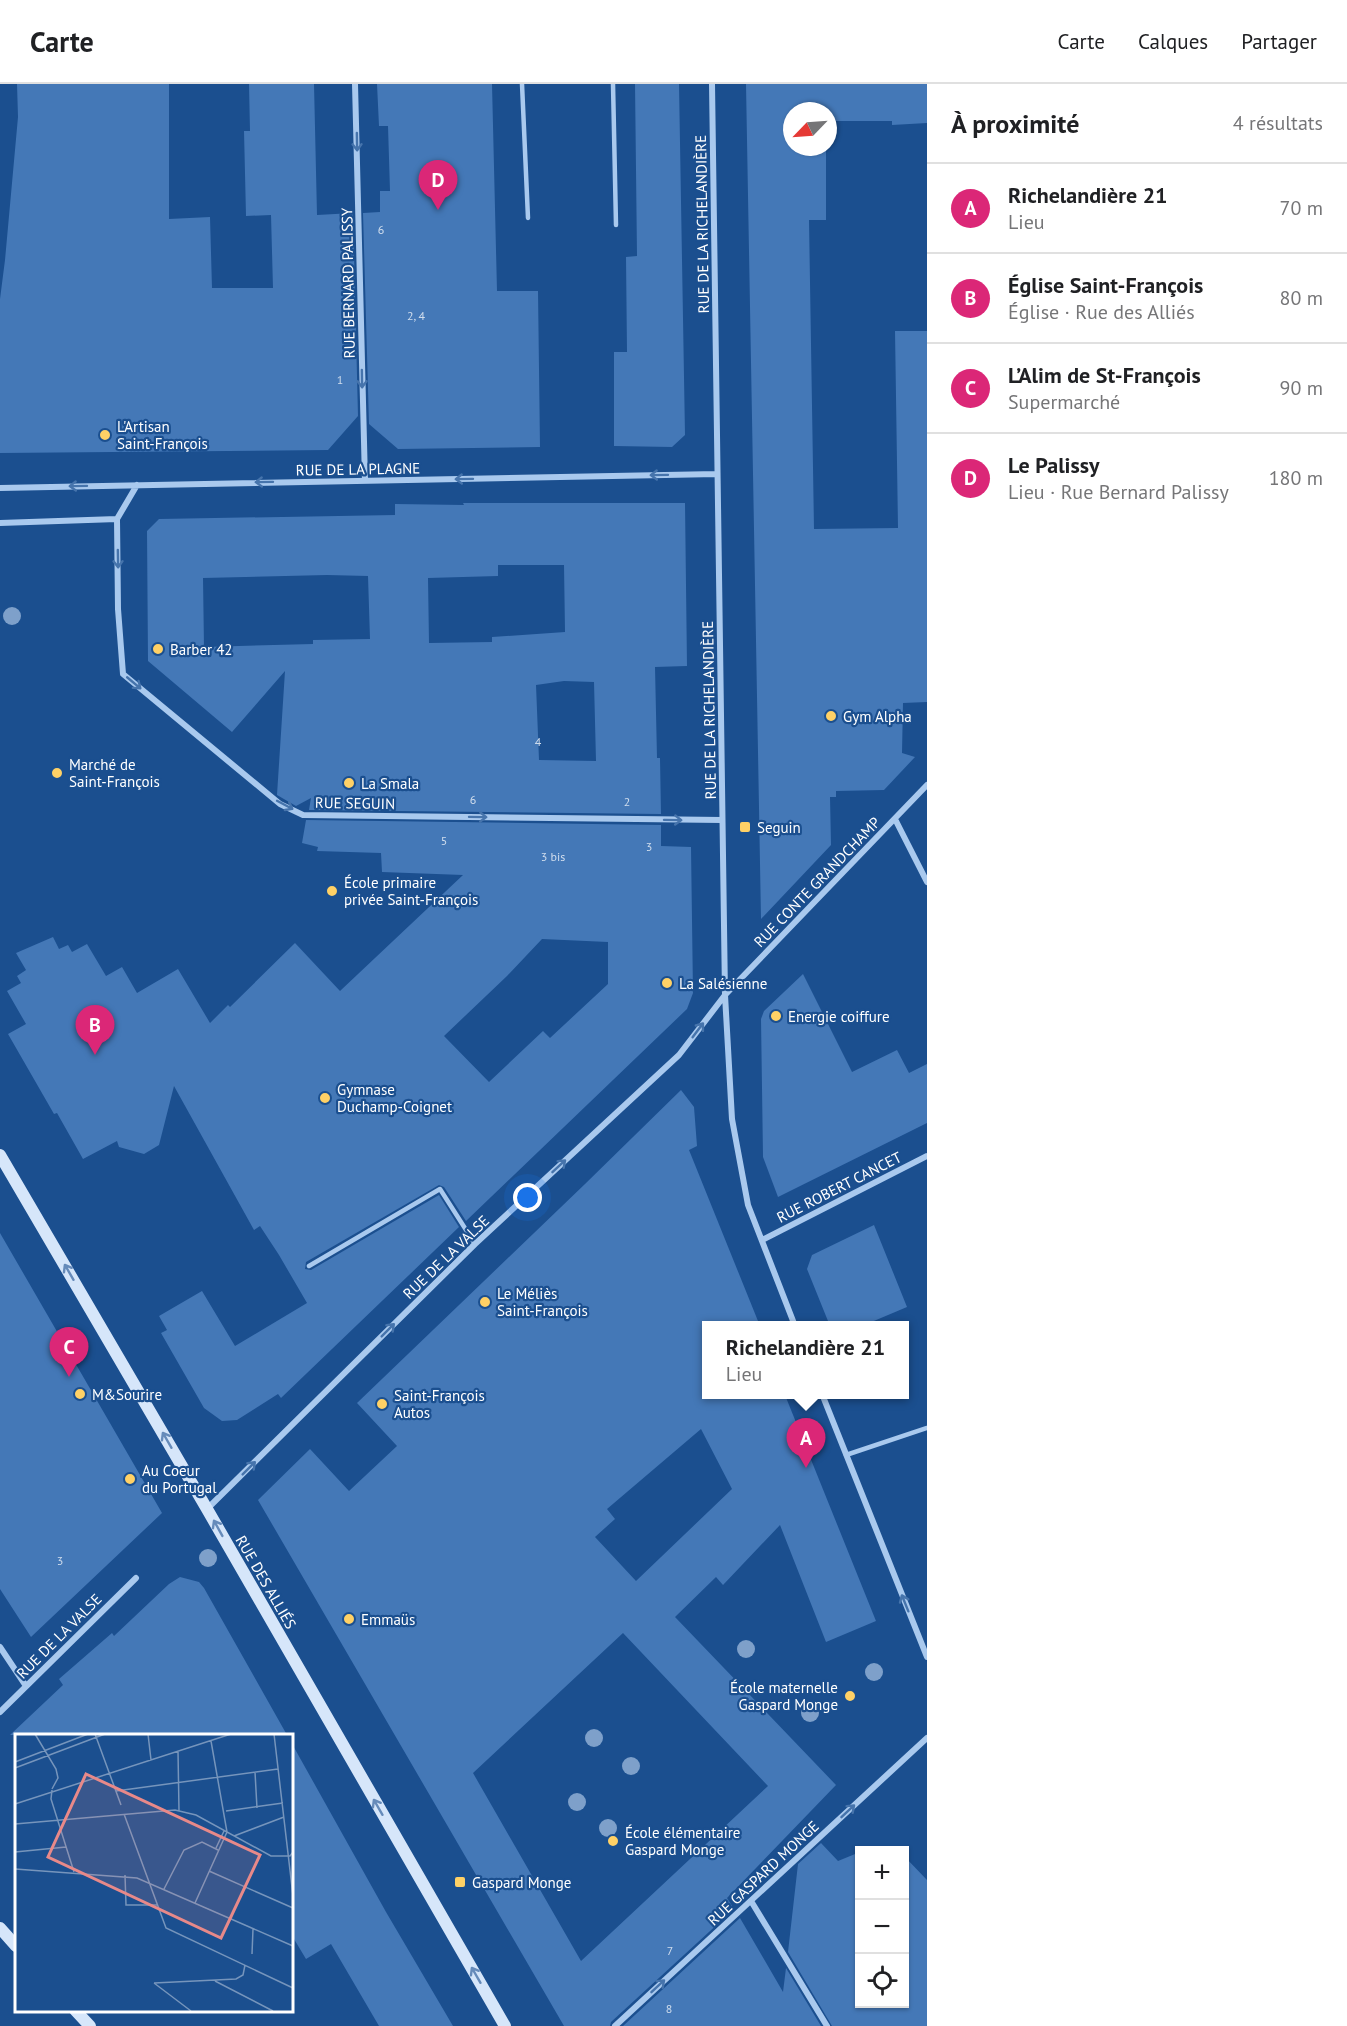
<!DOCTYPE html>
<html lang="fr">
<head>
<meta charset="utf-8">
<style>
  :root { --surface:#fff; --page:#f6f6f6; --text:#202124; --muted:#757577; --line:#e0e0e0; --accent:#db2777 }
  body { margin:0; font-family:"PT Sans",sans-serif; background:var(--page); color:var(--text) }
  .controls { position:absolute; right:18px; bottom:18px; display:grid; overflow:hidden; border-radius:0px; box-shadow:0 2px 4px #0004 }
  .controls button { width:54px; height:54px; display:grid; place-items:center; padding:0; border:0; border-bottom:2px solid var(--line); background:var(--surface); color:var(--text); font:30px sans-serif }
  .compass { position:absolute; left:783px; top:18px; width:54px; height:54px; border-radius:50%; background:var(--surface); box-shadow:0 2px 4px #0004; rotate:245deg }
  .you { position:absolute; left:528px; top:1114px; width:21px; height:21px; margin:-15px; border:4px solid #fff; border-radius:50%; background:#1a73e8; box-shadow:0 0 0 9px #1a73e833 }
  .badge { display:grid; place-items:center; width:39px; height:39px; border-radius:50%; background:var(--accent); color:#fff; font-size:20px; font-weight:700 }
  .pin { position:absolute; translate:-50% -50px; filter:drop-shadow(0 2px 3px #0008) }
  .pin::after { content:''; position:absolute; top:32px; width:21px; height:18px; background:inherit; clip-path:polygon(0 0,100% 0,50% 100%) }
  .popup { position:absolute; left:702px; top:1237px; width:207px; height:78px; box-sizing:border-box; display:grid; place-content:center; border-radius:0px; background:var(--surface); filter:drop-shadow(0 2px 4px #0005); font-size:20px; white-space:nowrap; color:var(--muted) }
  .popup b { font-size:22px; color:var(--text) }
  .popup::after { content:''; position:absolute; left:50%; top:100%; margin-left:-12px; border:12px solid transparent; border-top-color:var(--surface) }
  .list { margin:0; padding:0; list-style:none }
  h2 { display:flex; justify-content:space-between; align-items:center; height:78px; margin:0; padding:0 24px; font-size:26px }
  h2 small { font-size:20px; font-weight:400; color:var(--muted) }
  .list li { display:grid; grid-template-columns:39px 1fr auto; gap:18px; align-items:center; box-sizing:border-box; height:90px; padding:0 24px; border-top:2px solid var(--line) }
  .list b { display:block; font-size:22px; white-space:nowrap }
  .list p { margin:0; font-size:20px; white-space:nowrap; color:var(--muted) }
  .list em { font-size:20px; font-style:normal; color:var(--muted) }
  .icon { flex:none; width:33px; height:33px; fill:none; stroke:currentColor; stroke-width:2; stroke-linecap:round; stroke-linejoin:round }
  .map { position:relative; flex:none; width:927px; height:1942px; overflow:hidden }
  header { display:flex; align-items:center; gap:36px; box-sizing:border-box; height:84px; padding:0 30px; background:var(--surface); border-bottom:2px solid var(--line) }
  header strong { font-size:28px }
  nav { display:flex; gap:33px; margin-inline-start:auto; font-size:21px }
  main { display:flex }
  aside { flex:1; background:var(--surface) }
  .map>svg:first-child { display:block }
  .building { fill:#4478b7; fill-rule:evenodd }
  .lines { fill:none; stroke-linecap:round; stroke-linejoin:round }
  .service { stroke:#a9c9ee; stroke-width:4.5 }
  .minor { stroke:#a9c9ee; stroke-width:6 }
  .secondary { stroke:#d6e6fa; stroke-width:12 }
  .tree { fill:#7ea0ca }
  .oneway { stroke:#4674ac }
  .oneway2 { stroke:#668bba }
  .poi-dot { fill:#ffd166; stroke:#1b4f8f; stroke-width:2 }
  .labels { text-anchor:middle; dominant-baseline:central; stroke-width:4.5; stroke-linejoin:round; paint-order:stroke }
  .number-label { font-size:12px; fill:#d0dded }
  .street-label { font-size:15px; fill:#fff; stroke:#1b4f8f }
  .poi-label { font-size:15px; fill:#fff; stroke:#1b4f8f; text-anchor:start }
  .inset-road { fill:none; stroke:#7695bc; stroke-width:1.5 }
  .view { fill:#e88989; fill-opacity:0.15; stroke:#e88989; stroke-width:3 }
  .inset-edge { fill:none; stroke:#fff; stroke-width:3 }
</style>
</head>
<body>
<header>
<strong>Carte</strong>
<nav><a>Carte</a><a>Calques</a><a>Partager</a></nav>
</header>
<main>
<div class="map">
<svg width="927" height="1942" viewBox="0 0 927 1942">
  <rect width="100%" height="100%" fill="#1b4f8f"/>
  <!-- building -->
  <path class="building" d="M17,0H169V135L210,133L212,204H273L271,131L246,132L244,47H250L249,0H314L317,131L353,129L358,332L328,366L0,369V215L5,176L18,33Z
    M377,0H492L497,207H538L540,363L398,365L369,340L363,129L380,128V107H390L388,42H379Z
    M635,0H679L685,351L672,363L614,362V268H627L626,173L637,172Z
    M746,0H927V39L892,41V37H828V27H792V63H826V136H809L814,445L898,444L895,247H927V618L903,619L902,669L915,673L884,706L836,707V713H830L831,761L761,835Z
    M463,419H685L687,582L655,583L657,674H660L661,730L309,726L311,714L296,722L277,711L285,587L232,648L148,577L147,447L159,435L395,431V420L464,421ZM498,481H564L565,548L492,553V558L429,559L428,494L498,492ZM327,491L368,492L370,555L313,556V560L204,563L203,494ZM564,597L594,598L596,677L539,676L536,601Z
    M306,736L661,741V762L691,763L693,909L687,925L466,1137L444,1103L439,1101L306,1178L305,1185L311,1186L439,1111L459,1143L281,1314L278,1310L237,1336L222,1337L204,1324L161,1249L167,1246L159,1232L202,1207L235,1262L307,1219L279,1171L260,1142L254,1146L174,1002L159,1061L144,1070L119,1063L117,1057L83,1075L57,1029L54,1030L8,950L26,940L7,907L21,899L17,892L26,886L16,869L53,853L59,865L68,861L72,868L87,860L106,892L122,883L137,909L178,885L210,939L228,921L230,923L295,859L340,907L463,791L382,788L381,769L317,767L318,763L302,759ZM542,855L608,858V900L550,954L543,947L489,998L444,952L507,892Z
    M803,890L852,988L897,966L909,989L927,980V1039L778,1113L763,1073L761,935L764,927Z
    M681,1006L694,1023L697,1062L689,1066L760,1242H707V1311H785L876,1537L826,1558L780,1441L723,1501L716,1493L675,1533L836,1701L727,1814L734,1825L611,1938L610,1942H564L258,1416L310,1365L349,1407L397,1362L357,1319L585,1100ZM701,1345L732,1405L636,1497L595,1453L615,1435L607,1425ZM623,1549L768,1702L581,1877L473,1689Z
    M874,1141L907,1223L862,1242H830L807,1185L812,1171Z
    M0,1149L162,1429L31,1553L0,1505Z
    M180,1493L199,1498L204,1504L287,1651H10L63,1601L59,1595L112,1549L114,1552L169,1500Z
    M291,1658L386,1828L453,1942H379L331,1860L306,1875L291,1850Z
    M821,1759L838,1777L860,1768V1920H904V1772L927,1796V1942H832L788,1868L798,1780Z
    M740,1834L783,1908L786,1884L821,1942H623Z"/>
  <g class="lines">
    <!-- service -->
    <path class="service" d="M522,0L528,134
      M613,0L616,141
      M309,1182L440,1105L475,1160
      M846,1371L927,1344"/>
    <!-- minor -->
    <path class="minor" d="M355,0L365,397
      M712,0L725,911L732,1035L748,1121L795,1242
      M137,401L117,435L118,525L123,590L280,720L303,731L722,736
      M0,404L717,390
      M0,439L117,435
      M895,735L927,798
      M762,1156L927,1072
      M822,1310L927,1573
      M207,1425L475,1160L679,971L725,911L927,701
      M0,1563L26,1602
      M0,1628L136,1494
      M751,1817L827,1942
      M615,1942L927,1654"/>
    <!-- secondary -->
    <path class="secondary" d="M0,1071L207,1425L505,1942
      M0,1844L16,1862
      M75,1926L90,1942"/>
  </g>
  <!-- trees -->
  <g class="tree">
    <circle cx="12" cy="532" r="9"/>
    <circle cx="208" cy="1474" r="9"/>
    <circle cx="746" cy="1565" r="9"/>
    <circle cx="874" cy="1588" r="9"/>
    <circle cx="810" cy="1629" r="9"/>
    <circle cx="594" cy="1654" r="9"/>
    <circle cx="631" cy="1682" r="9"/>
    <circle cx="577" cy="1718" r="9"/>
    <circle cx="608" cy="1744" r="9"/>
  </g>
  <!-- one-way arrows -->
  <defs><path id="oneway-shaft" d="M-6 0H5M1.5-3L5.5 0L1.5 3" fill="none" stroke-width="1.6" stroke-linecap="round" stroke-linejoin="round" transform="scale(1.5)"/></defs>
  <g class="oneway">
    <use href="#oneway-shaft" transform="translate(357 58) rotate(89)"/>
    <use href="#oneway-shaft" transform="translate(362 295) rotate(89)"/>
    <use href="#oneway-shaft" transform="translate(659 391) rotate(179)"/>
    <use href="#oneway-shaft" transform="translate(464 395) rotate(179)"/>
    <use href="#oneway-shaft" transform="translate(264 398) rotate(179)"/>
    <use href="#oneway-shaft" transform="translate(78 402) rotate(179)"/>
    <use href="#oneway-shaft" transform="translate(118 475) rotate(89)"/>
    <use href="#oneway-shaft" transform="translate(134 599) rotate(40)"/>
    <use href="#oneway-shaft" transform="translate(285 721) rotate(28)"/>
    <use href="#oneway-shaft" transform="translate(478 733) rotate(1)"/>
    <use href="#oneway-shaft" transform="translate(673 736) rotate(1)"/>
    <use href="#oneway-shaft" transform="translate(698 946) rotate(-53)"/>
    <use href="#oneway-shaft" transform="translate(559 1082) rotate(-43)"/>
    <use href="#oneway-shaft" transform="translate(388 1246) rotate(-45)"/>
    <use href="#oneway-shaft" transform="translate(249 1384) rotate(-45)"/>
    <use href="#oneway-shaft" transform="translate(905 1519) rotate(-112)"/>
    <use href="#oneway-shaft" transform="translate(848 1727) rotate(-43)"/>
    <use href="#oneway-shaft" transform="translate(658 1902) rotate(-43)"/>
  </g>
  <g class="oneway2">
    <use href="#oneway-shaft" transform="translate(69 1188) rotate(-120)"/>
    <use href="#oneway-shaft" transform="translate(167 1356) rotate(-120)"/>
    <use href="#oneway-shaft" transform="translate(218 1444) rotate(-119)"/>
    <use href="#oneway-shaft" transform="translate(378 1723) rotate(-120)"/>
    <use href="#oneway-shaft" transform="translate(476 1891) rotate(-120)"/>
  </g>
  <!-- markers -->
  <g class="poi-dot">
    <circle cx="105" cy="351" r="6"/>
    <circle cx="158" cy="565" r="6"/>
    <circle cx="831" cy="632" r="6"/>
    <circle cx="57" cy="689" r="6"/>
    <circle cx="349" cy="699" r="6"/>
    <rect x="739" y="737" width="12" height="12" rx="3"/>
    <circle cx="332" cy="807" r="6"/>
    <circle cx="667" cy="899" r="6"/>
    <circle cx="776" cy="932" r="6"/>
    <circle cx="325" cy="1014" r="6"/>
    <circle cx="485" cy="1218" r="6"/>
    <circle cx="80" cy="1310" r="6"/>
    <circle cx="382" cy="1320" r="6"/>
    <circle cx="130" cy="1395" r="6"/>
    <circle cx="349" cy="1535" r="6"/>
    <circle cx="850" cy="1612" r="6"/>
    <circle cx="613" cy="1757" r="6"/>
    <rect x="454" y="1792" width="12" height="12" rx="3"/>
  </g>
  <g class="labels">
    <!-- number labels -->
    <g class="number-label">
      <text x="381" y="145">6</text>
      <text x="416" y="231">2, 4</text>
      <text x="340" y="295">1</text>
      <text x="538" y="657">4</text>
      <text x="473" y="715">6</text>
      <text x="627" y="717">2</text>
      <text x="444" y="756">5</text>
      <text x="649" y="762">3</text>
      <text x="553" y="772">3 bis</text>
      <text x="60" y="1476">3</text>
      <text x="670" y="1866">7</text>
      <text x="669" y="1924">8</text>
    </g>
    <!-- street labels -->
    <g class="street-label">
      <text transform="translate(702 140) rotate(-91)">RUE DE LA RICHELANDIÈRE</text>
      <text transform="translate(348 199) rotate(-91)">RUE BERNARD PALISSY</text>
      <text transform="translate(358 385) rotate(-1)">RUE DE LA PLAGNE</text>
      <text transform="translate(709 626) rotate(-91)">RUE DE LA RICHELANDIÈRE</text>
      <text transform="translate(355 719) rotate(1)">RUE SEGUIN</text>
      <text transform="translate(817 798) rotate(-46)">RUE CONTE GRANDCHAMP</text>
      <text transform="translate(839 1103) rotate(-27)">RUE ROBERT CANCET</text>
      <text transform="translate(446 1173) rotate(-44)">RUE DE LA VALSE</text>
      <text transform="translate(266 1498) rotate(60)">RUE DES ALLIÉS</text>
      <text transform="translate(59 1552) rotate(-45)">RUE DE LA VALSE</text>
      <text transform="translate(763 1789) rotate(-43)">RUE GASPARD MONGE</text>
    </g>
    <!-- poi labels -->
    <g class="poi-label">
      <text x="117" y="342">L'Artisan<tspan x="117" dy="17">Saint-François</tspan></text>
      <text x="170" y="565">Barber 42</text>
      <text x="843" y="632">Gym Alpha</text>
      <text x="69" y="680">Marché de<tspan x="69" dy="17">Saint-François</tspan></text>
      <text x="361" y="699">La Smala</text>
      <text x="757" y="743">Seguin</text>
      <text x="344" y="798">École primaire<tspan x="344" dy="17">privée Saint-François</tspan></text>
      <text x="679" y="899">La Salésienne</text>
      <text x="788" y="932">Energie coiffure</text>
      <text x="337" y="1005">Gymnase<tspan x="337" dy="17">Duchamp-Coignet</tspan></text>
      <text x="497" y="1209">Le Méliès<tspan x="497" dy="17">Saint-François</tspan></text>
      <text x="92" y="1310">M&amp;Sourire</text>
      <text x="394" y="1311">Saint-François<tspan x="394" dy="17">Autos</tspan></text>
      <text x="142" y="1386">Au Coeur<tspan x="142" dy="17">du Portugal</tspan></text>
      <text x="361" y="1535">Emmaüs</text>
      <text x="838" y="1603" text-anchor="end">École maternelle<tspan x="838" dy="17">Gaspard Monge</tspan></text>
      <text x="625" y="1748">École élémentaire<tspan x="625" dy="17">Gaspard Monge</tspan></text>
      <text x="472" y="1798">Gaspard Monge</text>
    </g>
  </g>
  <!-- overview -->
  <g transform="translate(15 1650)">
    <rect width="278" height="278" fill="#1b4f8f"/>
    <path class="inset-road" d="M20,0L41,35L43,44L37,55M80,0L106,71M133,0L136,26M259,0L278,162M163,17L164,77M0,28L73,0M0,34L90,0M240,38L242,74M37,56L36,65L59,138M101,57L263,35M0,70L216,0M211,77L268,69M109,80L151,194L278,254M0,90L160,76L181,81L256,122H275L278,118M219,102L269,83M201,114L209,97M0,118L51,113M0,135L122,144L278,212M194,137L278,174M110,141L111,171H142M149,155L169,116L187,108L203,116M180,169L212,98L196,7M237,220L238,195M200,247L258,277M139,249L221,245L228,241L230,231M139,249L176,277"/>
    <path class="view" d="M71,40L245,121L206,204L33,123Z"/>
    <rect width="278" height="278" class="inset-edge"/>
  </g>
</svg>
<div class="controls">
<button>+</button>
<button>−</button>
<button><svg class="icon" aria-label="locate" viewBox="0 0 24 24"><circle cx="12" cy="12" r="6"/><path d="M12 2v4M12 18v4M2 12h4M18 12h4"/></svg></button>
</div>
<svg class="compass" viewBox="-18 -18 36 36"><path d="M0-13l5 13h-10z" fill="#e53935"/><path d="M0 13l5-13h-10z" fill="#757577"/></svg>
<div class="you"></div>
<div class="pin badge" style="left:806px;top:1384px">A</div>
<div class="popup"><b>Richelandière 21</b>Lieu</div>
<div class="pin badge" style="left:95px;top:971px">B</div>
<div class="pin badge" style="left:69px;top:1293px">C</div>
<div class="pin badge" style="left:438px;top:126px">D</div>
</div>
<aside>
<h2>À proximité<small>4 résultats</small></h2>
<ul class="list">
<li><span class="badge">A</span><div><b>Richelandière 21</b><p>Lieu</p></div><em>70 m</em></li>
<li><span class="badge">B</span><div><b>Église Saint-François</b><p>Église · Rue des Alliés</p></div><em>80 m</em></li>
<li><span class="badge">C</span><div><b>L’Alim de St-François</b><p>Supermarché</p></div><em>90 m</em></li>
<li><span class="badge">D</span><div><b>Le Palissy</b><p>Lieu · Rue Bernard Palissy</p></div><em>180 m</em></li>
</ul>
</aside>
</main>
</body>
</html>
